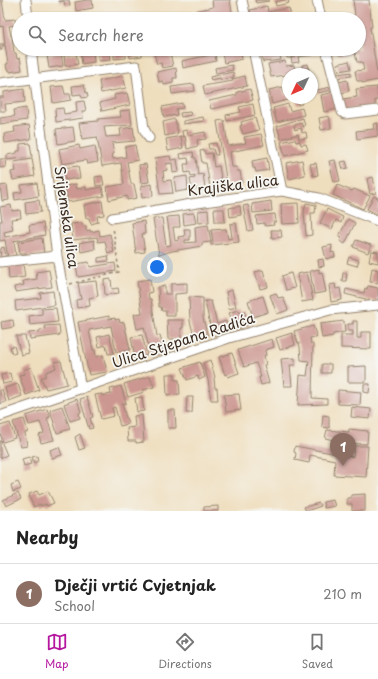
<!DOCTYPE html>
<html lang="en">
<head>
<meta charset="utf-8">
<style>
  :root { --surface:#fff; --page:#f2f2f2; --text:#222; --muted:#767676; --line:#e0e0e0; --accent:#b5179e }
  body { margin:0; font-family:"Playpen Sans",sans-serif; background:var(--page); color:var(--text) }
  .compass { position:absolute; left:282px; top:68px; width:36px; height:36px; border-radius:50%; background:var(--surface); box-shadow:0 1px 3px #0004; rotate:226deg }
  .you { position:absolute; left:157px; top:267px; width:14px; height:14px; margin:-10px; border:3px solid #fff; border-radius:50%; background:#1a73e8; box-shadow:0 0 0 6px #1a73e833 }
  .badge { display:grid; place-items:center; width:26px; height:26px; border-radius:50%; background:var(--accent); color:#fff; font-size:13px; font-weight:700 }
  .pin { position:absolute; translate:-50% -33px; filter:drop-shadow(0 1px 2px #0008) }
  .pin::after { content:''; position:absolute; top:21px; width:14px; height:12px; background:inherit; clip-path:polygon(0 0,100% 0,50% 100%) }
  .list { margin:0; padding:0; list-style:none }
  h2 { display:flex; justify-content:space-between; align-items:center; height:52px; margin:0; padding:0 16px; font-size:17px }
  h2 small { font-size:13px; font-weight:400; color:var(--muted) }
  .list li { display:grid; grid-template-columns:26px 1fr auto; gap:12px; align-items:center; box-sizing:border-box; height:60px; padding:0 16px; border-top:1px solid var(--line) }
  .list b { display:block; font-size:15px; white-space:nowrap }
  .list p { margin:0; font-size:13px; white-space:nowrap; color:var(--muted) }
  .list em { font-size:13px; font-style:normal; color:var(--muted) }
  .icon { flex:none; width:22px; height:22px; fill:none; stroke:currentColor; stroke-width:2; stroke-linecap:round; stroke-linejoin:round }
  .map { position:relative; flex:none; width:378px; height:511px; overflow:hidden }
  .search { position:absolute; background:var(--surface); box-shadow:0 1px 3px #0004; left:12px; right:12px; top:12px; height:44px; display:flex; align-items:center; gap:10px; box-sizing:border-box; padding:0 14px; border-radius:22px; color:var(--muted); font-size:15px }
  .sheet { height:112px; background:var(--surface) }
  nav { display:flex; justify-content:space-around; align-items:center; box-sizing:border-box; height:56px; border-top:1px solid var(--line); background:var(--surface); font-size:11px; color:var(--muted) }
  nav a { display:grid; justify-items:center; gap:2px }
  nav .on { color:var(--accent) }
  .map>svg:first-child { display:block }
  .building { fill:#cc9791 }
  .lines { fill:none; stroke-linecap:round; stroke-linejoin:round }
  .street-casing { stroke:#95846e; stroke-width:11 }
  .path { stroke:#95846e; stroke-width:1.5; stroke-dasharray:3 3; stroke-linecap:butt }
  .street { stroke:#fff; stroke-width:9 }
  .labels { text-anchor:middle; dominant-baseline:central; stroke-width:3.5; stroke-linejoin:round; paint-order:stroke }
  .street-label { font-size:14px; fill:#3b2a1e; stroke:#f6f6f2 }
</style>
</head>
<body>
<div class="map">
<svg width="378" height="511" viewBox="0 0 378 511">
  <rect width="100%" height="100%" fill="#f6f6f2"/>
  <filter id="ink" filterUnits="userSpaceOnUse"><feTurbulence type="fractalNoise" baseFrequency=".025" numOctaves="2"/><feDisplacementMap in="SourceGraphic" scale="8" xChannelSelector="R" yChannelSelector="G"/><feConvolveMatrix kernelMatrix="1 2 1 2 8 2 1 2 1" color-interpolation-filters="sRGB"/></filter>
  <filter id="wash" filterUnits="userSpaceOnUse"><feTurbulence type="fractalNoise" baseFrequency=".012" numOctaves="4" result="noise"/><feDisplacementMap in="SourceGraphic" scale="16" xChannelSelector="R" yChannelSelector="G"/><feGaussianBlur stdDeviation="0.9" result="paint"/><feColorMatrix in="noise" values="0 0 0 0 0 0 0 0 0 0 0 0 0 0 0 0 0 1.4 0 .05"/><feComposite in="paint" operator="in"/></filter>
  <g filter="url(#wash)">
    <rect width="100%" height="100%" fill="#efdebe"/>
    <g id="blocks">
      <!-- building -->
      <path class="building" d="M0,0H2L5,20L15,19L16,25L9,26L11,36H12L14,53H16L17,59L20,58L22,70L10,72V70H7L6,64H8L5,45L2,46V50H0V44H5L3,26L0,27Z
        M59,0H69L70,5L65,6L64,1L59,2Z
        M87,0H92L93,8L76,11L75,2Z
        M212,0H230L232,12L216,15L215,12L196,16L195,11L213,7Z
        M255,0H268L269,1L256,3Z
        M284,0H288L289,3L276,6L275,2Z
        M353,0H369L372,27H370L378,80L362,83V81H357L355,71L364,70L362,62H357L355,53L339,55L338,49H359V19H353L352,16L355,15Z
        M267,6L268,12L289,8L291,16L273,19H253L250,10Z
        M91,15V19H73V18Z
        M80,49H93L94,62L82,64Z
        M102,49H109L111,60L99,61L97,51L102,50Z
        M114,49H126V58L114,59Z
        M129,49H142V56L130,58Z
        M169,49L173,66L162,68L161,63L157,64L154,53Z
        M227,49H240L242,59L224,63L222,53L228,52Z
        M279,49L281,60L263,62L261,51Z
        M294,49H311L312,55L298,57L299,62L292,63L291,58L295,57Z
        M291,52V58H287L286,53Z
        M61,53L63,66L49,68L47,55Z
        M76,53L78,64L65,66L64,55Z
        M215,54L216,61L183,68L182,61Z
        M285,61L286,66L294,65L295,74L271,77L268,64Z
        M349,61L351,69L339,71L337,64Z
        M308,64L309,70L303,71L302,65Z
        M232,65L233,70L216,73L215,68Z
        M176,68L177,78H173V83L164,85L163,81L159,82L157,72Z
        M233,72L234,77L221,80L220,78L211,80L210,77Z
        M351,72V76L337,78V74Z
        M123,76L126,88L101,93L99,81Z
        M245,76L247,86L205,95L203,86L233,81L232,79Z
        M347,80L349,91L341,93L339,82Z
        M194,84L195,91L172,94L171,87Z
        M84,85L86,93H87L88,97L82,98L81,94L73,95L72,86Z
        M63,86L65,94H70L71,100L53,103L51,87Z
        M283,87L285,95L288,94V98L291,99L272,104L269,90Z
        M331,87L332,90L318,93L317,90Z
        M377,87L378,100H375V106L344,110L343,99L357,97L356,89Z
        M24,89L25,102L5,104L6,111H0V97H4V92Z
        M250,89L253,100L211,109L209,101L237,95V92Z
        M334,92L337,109L324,112L321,95Z
        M127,93L130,105L102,111L100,103L115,99L114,95Z
        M296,98H300L302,104L298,105Z
        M84,101L86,111H82L83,118L56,122L55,109L63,108L64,114L77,112L76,102Z
        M182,103L183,108L176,109L177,115L164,117L162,107Z
        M253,104L255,115L227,121L226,115L241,112L239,107Z
        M288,104L290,111L302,108L304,115L277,122L273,108Z
        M26,108L27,120L0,124V118L15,116L14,110Z
        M130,110L132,125L104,127L106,137L121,136L120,129L133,127L135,141L112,143L114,154H112L113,159L126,157L125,147L135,145L138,160L127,162L131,184H134L137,198L127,200V196L109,200L107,187L124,184L121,163L102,166L97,137L82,139L79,123L98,121V119L121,117L120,111Z
        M190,112L191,115L181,117L180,113Z
        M329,116L331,128L321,130L319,118Z
        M203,117L204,121L183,124V121Z
        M255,118L259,130L243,134L240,126L242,125L241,122Z
        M303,118L305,126L303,127L301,123L294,125L295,130L301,128L302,133L306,132L307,138L299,139L298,134L281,139L277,126Z
        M175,119L178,133L165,136L163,122Z
        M224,120L228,146L246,143L244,137L261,134L264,145L230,152L232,167H236L237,171H240L242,183L227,185L217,121Z
        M378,123V136L357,139L356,131L374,129L373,124Z
        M29,125L31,139L5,143L4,134L15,132L14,127Z
        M73,127L75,141L58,144L56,129Z
        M187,130L188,135L205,132L206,139L197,140L198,146L187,149L185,136L183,137L182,131Z
        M181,136L183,148L168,151L166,139Z
        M295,139L296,142L300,141L301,145L306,144L308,150L285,156L281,142Z
        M30,143L32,157L7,160V155L17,153V151H20V144Z
        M216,143L218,155H215L213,149H209L208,144Z
        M79,145L80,149L95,146L98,162L87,164L86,160L62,164L59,149Z
        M204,150L205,154L212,153L214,167L219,166L222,185L210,187L206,163H202L200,151Z
        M193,152L194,158H196L198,175L203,174L205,188L192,189L190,179L195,178V175L191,176L190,172L185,173L184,164H189L188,158L181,159L180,154Z
        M170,156L171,160L177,159L179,172L173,173L172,163L166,164L167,170L163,171L164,181L171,180L173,193L160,194L155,158Z
        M267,158L269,170L256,172L255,168H253L252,161Z
        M0,159H5L6,167L0,168Z
        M32,159L35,176L13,180L11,172L16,171L14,162Z
        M302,160L305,175L289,179L286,163Z
        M335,160L340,181L334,182L329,161Z
        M346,161L348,168L343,169L341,162Z
        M316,163L318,175L313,176L310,164Z
        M146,164L149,182L141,183L139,165Z
        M78,166L80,178L65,180L63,168Z
        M102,176L104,185L96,186L95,177Z
        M187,176L188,190L176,192L174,178Z
        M373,177L376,193L370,194L367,179Z
        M37,183L39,196L15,200L14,193L22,192L21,185Z
        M76,184L77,189L86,187V190L102,187L104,196L68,202L65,186Z
        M152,184L153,196L142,198L141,186Z
        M7,185L9,200L2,201L0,186Z
        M337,185L352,191L354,189L370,196L363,209L333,195Z
        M374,196L378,198V215L367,209Z
        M39,200L41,212L26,214L25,202Z
        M102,201L104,215L97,216L98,222L91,224L89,218H86L84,205Z
        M271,201L272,211L253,213L252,204Z
        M298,203L299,223L282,224L281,204Z
        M306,203L316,205L315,213H311L312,235L306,236L304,212Z
        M11,205L12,211L20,210L21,218L11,219L13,230L4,232L5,237L30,232L29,225L43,223L45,235L14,241L16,256L8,258L5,240L0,241V221H2L0,207Z
        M248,205L253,230L248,231L243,206Z
        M240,206L241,215L230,217L229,208Z
        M214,209H224L225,222H215Z
        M327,209L343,217L341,223L336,220L332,229L320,223Z
        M208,210L209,222L199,223L198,211Z
        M194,213L196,223L184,225L183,214Z
        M275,214L276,222H273L274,225L265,226L264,223L257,224L256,216Z
        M179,216L180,227H173L175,241L179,240L178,237L185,236L184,229H190V240H185V243L196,242L195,227L208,225L211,242L202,243V246L172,251L159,255L153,219L162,218L166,246L171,245L167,217Z
        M348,219L355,223L345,244L340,241L342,237L339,236Z
        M144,221L145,234H142L145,252L136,253L132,223Z
        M82,223L83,226H86V231L90,230L91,232L99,230L100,236L110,234L114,252L108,254L105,241L98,242L97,237L73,240L71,224Z
        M236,223L239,242L211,245V242H213L211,230L226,229L228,239L232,238L230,224Z
        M271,230H281L282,237L272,238Z
        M42,238L44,254L27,256L26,253H20L18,242Z
        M94,240L95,249L81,252L79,243Z
        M356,240L371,245L368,253L353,247Z
        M332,245L331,253L334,252L335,257L326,259L323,247Z
        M4,247L6,256L0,257L1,248Z
        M371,251L378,252V263L369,261Z
        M108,256L109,261L98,262V258Z
        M349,257L359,260L357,266L347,263Z
        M323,259L324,266L319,267L318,260Z
        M89,262L90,267L115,263L116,271L78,277L76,264Z
        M23,264L25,277L9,279L8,266Z
        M372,268L378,270V283L370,282Z
        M319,269V273L322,272L326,292L314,294L310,271Z
        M49,270L52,287L15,292L14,287L24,285L23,281L37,279L36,272Z
        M263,270L268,287L260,289L255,272Z
        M307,272L313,300L302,302L297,274Z
        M291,273L295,288L286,290L282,276Z
        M343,273H347L346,281H342Z
        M111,279L112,289L118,288L119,293L105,295L104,280Z
        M150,279L152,292L148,293L149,299H151L157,336L160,335L164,353L151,357L144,327L137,329L134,314L142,313L137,281Z
        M96,281L98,296L89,298L90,306L77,308L76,300L81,299L78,283Z
        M187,283V293L175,294V316H166V311H162L161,307H159L158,287L165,286V294H171V284Z
        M335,284L336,289L340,288L342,300L331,302L329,285Z
        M368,286L378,288V302L345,294L346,289L364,293L365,288L367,289Z
        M232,290L236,307L229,309L226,292Z
        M53,291L55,305L16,311L15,301L41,298L40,293Z
        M276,293L278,298L283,297L288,310L277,314L270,295Z
        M263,296L268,312L253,317L248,301Z
        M189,297L203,298V318L208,337L195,340L190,321Z
        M205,301H211L217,324L226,321L229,331L213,336L210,325Z
        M56,308L58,322L30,325L29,316L42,314V309Z
        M238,310L240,313L244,311L250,324L236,330L229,313Z
        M109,316V319L115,318V320L119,319L120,323L124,322L130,350L116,352L111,326L89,330L93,350H95L96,357L103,355L107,372L89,375L78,322Z
        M13,320L14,327L2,329L1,322Z
        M167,320H183V328H181V339H168Z
        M344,321L345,332L333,334V336L322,338L320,324Z
        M353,321H357V338H361V332H371V349L341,348V335H353V331H348V324H353Z
        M59,325L60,335L30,339L29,333L40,332V330L46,329L45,326Z
        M313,326L317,337L310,338L311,344H313L312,398L327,399V404L298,405L300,375L307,376L309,361L301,360L300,347L299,343H298L294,331Z
        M292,333L295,345L280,350L276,338Z
        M109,334L114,353L108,354L106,345L99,347L97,337Z
        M142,335L147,355L135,358L131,337Z
        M16,336H25L29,353L21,355Z
        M272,339L274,347L265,350L266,355L264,356L266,364L264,365L269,383L261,385L259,377H261L256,363L244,367L238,350Z
        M14,346L16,353L12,354L10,347Z
        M232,353L239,373L228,377L227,374L225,375L219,357Z
        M295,358V365H290L292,386H284L281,359Z
        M210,360L215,377L214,378L215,388H217L218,400H211L208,380L203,363Z
        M61,361L67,384L46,389L41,378L46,376V372L56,368L54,362Z
        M200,362L205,377L199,380L198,376L187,380L182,368Z
        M322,364H331V373H322Z
        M366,366V382H348V367Z
        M31,367L39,390L26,395L19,375L25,374L23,370Z
        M10,373L12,382L3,384L1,375Z
        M166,374H175V380H179L180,394L167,395Z
        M150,376L154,387L143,390L144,392L128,397L124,384Z
        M18,384L22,396L9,401L5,388Z
        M364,384H370L369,393L364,392Z
        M121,386L126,403L122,404L128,424L120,426L115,407L112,408L114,416L101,419L95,395L102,394V396L111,394L110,389Z
        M2,389L6,402L0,404V390Z
        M338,390L361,392L360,405L338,404Z
        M239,394L241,410L226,412L224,395Z
        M87,397L93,417L90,418L93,428L89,429L80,399Z
        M142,397L144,411L137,412L135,398Z
        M187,397H193L192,413H186Z
        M77,399L81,412L79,413L80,418L70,421L64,404Z
        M62,406L70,429L57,433L50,410Z
        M352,407L371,409L370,419L351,417Z
        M47,409L50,417L47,418L54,440L41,443L39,435L44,433L40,422L29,425L26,416Z
        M168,410H175L176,428H168Z
        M142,415L144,442L136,443V441H128L127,428L135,427L134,416Z
        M323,415L329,416V428L322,427Z
        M24,419L28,432L25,433L27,446L21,447L13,422Z
        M10,423L15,438L3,442L0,433V426Z
        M349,429L368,431L367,444L334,443V440L325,438L327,430L349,432Z
        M80,434L85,448L79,450L75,437Z
        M0,441H1L7,455L0,458Z
        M295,446L353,457L354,446H368L366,477L334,475L335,460L310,455L309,463L295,460L296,453L294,452Z
        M59,447L62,455L52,458L50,450Z
        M37,456L38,461L34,463L32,457Z
        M29,457L31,464L24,466L22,459Z
        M18,482L21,489L13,492L11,485Z
        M37,491L39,495L48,491L54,503L47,506L46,504L41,506L40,504L34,507L29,497L30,496L29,494Z
        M18,493L21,499L6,506L3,500Z
        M365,494V511H352V504H347V498H351V495Z
        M333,500L335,506L324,508L323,502Z
        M319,503L321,506L306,511L304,507Z
        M218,506V511H204V507Z"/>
    </g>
  </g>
  <g filter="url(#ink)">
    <use href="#blocks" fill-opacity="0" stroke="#95846e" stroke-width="1"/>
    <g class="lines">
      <!-- street casing -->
      <g class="street-casing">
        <path id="street" d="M26,0L28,19
          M242,0L246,19
          M317,0L321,19
          M31,49L57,256L81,389
          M253,49L282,191
          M326,49L342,112L345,114L378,110
          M0,83L136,66L144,129L149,138
          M112,218L197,203L282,191L319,198L378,221
          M0,262L57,256
          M0,416L229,338L330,310L378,305"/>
      </g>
      <!-- path -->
      <path class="path" d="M70,284L119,272L113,227"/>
      <!-- street -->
      <use href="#street" class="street"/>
    </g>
  </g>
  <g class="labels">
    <!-- street labels -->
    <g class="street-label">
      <text transform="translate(233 185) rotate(-7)">Krajiška ulica</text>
      <text transform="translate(67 217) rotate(82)">Srijemska ulica</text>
      <text transform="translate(183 340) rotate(-18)">Ulica Stjepana Radića</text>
    </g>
  </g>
</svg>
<svg class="compass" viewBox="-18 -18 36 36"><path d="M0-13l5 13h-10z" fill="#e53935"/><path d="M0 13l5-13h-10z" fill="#767676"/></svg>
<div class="you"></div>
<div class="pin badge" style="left:343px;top:466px;background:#8d6e63">1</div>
<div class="search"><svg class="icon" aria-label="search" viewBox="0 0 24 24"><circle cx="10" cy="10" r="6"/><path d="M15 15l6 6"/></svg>Search here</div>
</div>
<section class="sheet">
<h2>Nearby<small></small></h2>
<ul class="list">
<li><span class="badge" style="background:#8d6e63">1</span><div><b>Dječji vrtić Cvjetnjak</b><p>School</p></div><em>210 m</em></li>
</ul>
</section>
<nav>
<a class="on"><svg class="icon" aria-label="map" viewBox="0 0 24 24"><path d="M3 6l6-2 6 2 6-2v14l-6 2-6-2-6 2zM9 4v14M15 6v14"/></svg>Map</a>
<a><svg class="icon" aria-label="directions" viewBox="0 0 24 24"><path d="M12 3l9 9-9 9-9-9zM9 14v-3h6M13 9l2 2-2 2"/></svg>Directions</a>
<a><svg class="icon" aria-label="saved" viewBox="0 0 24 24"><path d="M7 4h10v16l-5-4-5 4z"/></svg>Saved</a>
</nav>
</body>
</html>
